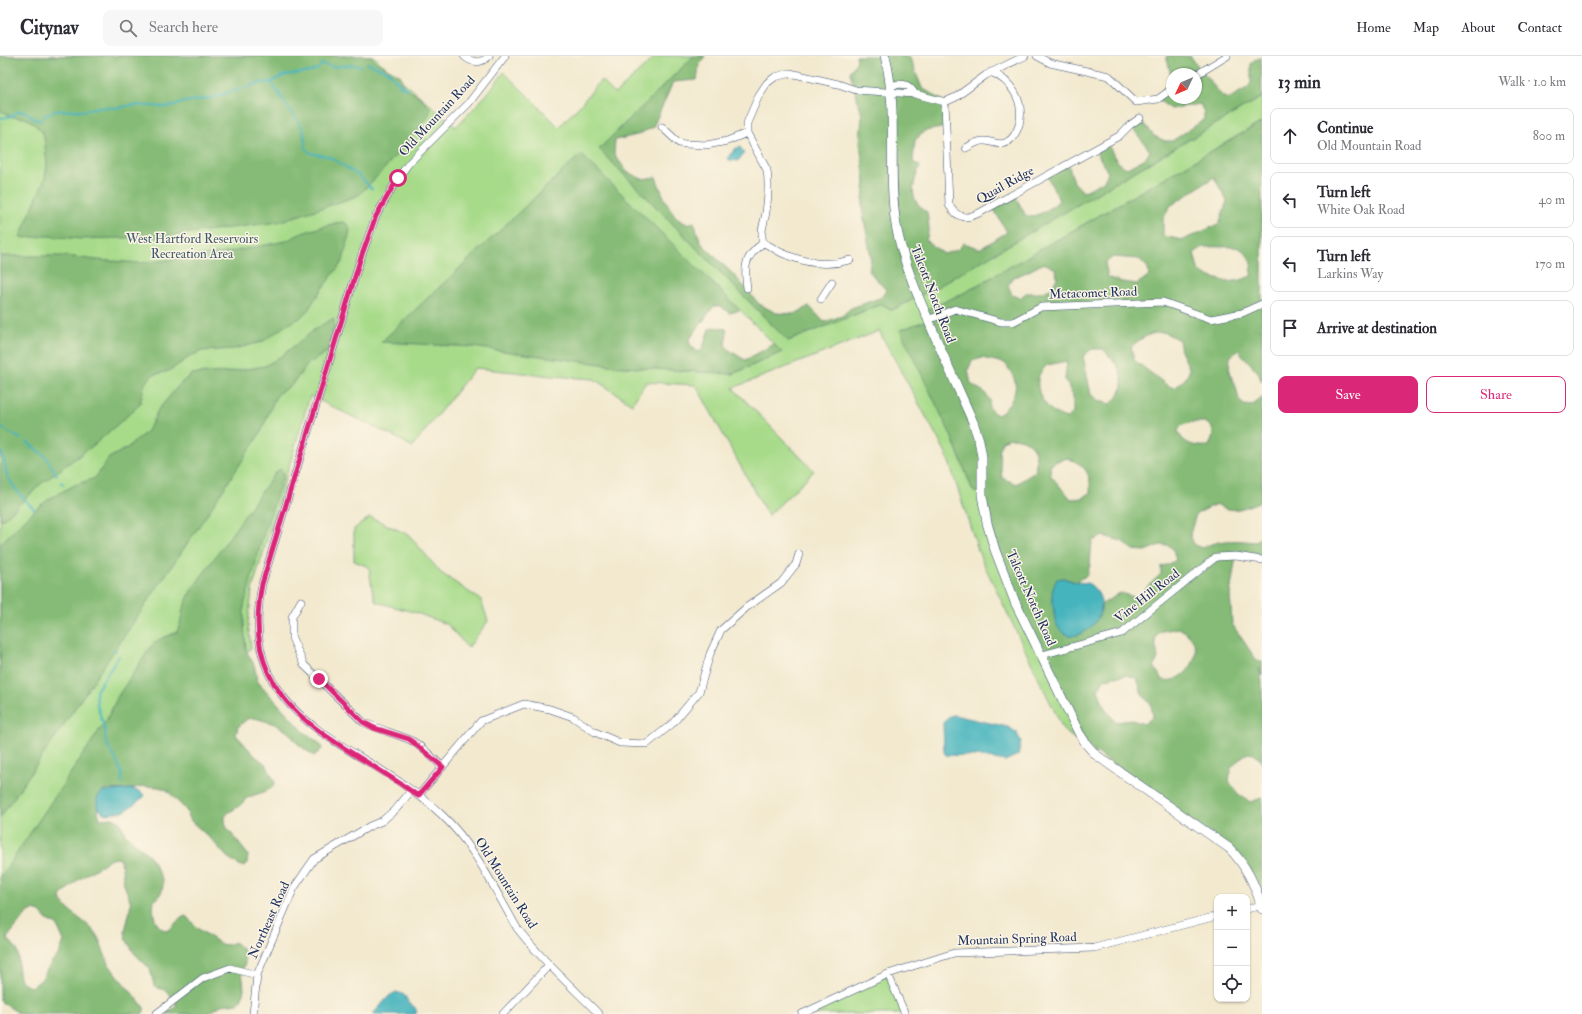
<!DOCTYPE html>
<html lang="en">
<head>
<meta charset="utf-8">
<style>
  :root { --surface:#fff; --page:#f7f7f7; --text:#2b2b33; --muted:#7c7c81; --line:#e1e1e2; --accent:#db2777 }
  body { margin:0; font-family:"IM FELL Double Pica",serif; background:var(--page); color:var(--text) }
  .controls { position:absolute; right:12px; bottom:12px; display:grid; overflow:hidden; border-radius:8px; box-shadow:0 1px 3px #0004 }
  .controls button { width:36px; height:36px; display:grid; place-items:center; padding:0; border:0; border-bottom:1px solid var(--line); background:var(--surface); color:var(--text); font:20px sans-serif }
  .compass { position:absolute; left:1166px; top:12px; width:36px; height:36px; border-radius:50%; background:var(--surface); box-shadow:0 1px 3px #0004; rotate:226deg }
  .stop { position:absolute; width:12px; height:12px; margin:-9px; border:3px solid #db2777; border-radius:50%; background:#fff }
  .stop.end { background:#db2777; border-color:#fff; box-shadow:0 1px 4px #0008 }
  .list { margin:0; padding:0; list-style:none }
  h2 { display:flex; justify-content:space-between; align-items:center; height:52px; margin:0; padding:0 16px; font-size:17px }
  h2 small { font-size:13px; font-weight:400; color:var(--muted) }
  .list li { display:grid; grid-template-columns:26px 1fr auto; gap:12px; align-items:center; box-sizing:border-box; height:56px; margin:0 8px 8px; padding:0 8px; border:1px solid var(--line); border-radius:8px }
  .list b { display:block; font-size:15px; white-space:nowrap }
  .list p { margin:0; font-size:13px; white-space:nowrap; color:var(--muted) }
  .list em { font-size:13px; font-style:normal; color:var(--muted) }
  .actions { display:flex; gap:8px; padding:12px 16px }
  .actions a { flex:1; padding:9px 0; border:1px solid var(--accent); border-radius:8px; text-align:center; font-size:14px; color:var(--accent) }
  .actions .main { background:var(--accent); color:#fff }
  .icon { flex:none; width:22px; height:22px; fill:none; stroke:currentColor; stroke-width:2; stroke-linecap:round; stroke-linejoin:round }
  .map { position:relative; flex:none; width:1262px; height:958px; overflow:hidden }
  header { display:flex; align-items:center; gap:24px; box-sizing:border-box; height:56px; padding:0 20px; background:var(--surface); border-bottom:1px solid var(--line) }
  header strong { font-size:19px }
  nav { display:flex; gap:22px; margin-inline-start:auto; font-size:14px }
  .search { width:280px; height:36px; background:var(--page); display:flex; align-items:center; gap:10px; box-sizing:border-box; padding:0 14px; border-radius:8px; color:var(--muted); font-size:15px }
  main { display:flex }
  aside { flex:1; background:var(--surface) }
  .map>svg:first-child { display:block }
  .green { fill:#a7db8a; stroke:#618574; fill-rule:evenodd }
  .forest { fill:#85bb76; stroke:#50756a; fill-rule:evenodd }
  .water { fill:#44b4bd; stroke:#30728e }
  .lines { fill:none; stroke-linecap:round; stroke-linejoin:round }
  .stream { stroke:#44b4bd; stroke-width:2 }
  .minor-casing { stroke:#3b4b6f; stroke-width:8 }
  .tertiary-casing { stroke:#3b4b6f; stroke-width:10 }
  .minor { stroke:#fff; stroke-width:7 }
  .tertiary { stroke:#fff; stroke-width:9 }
  .route { stroke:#db2777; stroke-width:5 }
  .labels { text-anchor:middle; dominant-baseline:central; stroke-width:3; stroke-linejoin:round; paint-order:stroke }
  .street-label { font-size:13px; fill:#1b2f5e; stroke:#fcf5e5 }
  .park-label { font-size:13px; fill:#3e5a69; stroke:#fcf5e5 }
</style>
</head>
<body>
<header>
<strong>Citynav</strong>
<div class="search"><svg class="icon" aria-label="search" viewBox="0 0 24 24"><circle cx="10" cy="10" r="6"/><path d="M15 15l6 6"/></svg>Search here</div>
<nav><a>Home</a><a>Map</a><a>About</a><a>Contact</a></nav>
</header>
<main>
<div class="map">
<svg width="1262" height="958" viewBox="0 0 1262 958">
  <rect width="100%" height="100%" fill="#fcf5e5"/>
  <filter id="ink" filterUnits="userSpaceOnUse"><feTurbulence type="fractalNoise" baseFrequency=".025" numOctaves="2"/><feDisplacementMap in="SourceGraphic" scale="8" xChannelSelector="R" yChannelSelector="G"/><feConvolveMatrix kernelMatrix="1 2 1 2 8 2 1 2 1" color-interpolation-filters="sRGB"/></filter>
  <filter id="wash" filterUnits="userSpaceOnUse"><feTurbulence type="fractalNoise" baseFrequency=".012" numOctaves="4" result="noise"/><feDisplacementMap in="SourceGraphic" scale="16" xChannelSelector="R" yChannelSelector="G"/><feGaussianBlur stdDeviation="0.9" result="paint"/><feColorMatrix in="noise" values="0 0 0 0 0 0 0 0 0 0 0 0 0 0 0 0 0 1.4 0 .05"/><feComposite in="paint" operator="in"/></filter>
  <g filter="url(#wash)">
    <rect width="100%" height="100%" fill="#f2e9cf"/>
    <!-- green -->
    <path class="green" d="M0,0H373L456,71L488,37L504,16L559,71L581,48L601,24L615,38L656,0H694L599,93L788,285L882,248L892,254L937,231L1262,41V66L966,236L924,255L951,379L973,435L982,439L1096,699L1064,675L980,500L946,397L879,275L733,332L814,415L768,460L696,329L646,326L632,348L594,323L552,320L475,312L412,391L401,384L310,340L252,534L248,568L251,592L103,715L0,825ZM713,227L782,296L733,318L655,313Z
      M370,461L409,479L441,517L481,544L488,565L468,592L448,569L417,557L376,546L372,533L369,511L354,505V473Z
      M888,918L905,958H808Z"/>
    <!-- forest -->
    <path class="forest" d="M0,0H371L376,6L401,20C403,35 406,32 417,39C422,42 426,48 431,53L428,61L385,112L359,139L340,146L278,166L158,181L81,183L48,180L24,182L20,181L45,122L47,109L44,81L43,77L32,66L25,62L12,61L0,54Z
      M694,0H705L699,9L697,24L673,26L653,71L637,79L615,84L614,98L627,116L642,123L656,121C661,134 670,161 685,167C687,168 691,167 694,166L701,187L734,219L759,248L776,257L795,258L809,250L824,266L842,260L851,252L880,242L887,235L869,215L871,201L862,152L865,126L860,87L862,59L850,16L857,5L856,0H909L922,32L945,46L946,71L925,75L915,84L913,106L920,110C913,128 907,144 927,156L929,172L926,185L944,198L957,194L964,187L980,193L1007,176L992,150L1014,138L1026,160C1036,162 1053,152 1059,144L1047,120L1068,108L1074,126L1083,136L1104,125L1108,117L1095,93L1108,86C1112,97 1115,107 1127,112L1146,102L1150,95L1130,69L1140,63L1154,80L1165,85H1172L1198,68L1204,63V56L1200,48L1170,53L1158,43L1171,19L1166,0H1190L1222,40L1228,43L1247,32L1251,27V7L1254,4L1261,2L1262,41L937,231L892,254L882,248L788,285L599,93ZM1172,18H1196V42H1172Z
      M1262,66V326L1258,316L1238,294L1230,301L1229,316L1236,331L1239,344L1244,349L1250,350L1256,347L1262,340V445C1243,451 1236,459 1216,448L1196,458L1190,478L1194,489L1202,492C1219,483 1236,484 1255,486L1262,480V504L1236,500L1230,538L1232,568L1257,605H1262V620L1259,612L1262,626V706L1254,698L1248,697L1243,700L1231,712L1229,725L1238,738L1250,746L1262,742V853L1243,807L1087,689L1015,546L982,439L973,435L951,379L900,274L928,264L924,255L966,236ZM1214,121L1227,145L1219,168L1183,184L1163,180V163L1170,150ZM1203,191C1210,191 1234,190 1239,192C1249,197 1254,210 1251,220L1241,224L1227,226L1204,219L1198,213L1194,197ZM1113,201L1139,203L1148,212L1149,220L1137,228L1122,226L1108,221L1105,207ZM1044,207L1056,213L1057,222L1051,233L1039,237H1026L1020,242L1012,239L1008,229L1014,221L1027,216ZM1164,276L1179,284L1181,295L1190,314L1185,323L1175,332L1168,330L1134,304L1131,291C1142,281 1149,277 1164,276ZM1092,293H1103C1114,305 1129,320 1119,338C1117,342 1113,345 1110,348L1099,345L1091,339L1083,300ZM982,302L1005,307C1016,323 1020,331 1009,348C1005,353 1003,357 997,359C990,354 988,353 990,344L984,336L971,328L968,314L972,305ZM1067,305L1065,323L1073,340V356L1067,362C1049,358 1033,338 1039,319C1041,315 1044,312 1047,309ZM1192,366H1205L1212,371L1213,380L1209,390C1196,391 1182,389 1178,374L1183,369ZM1010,382C1033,382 1039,396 1035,416L1016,428L1002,422L999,397L1002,385ZM1067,402C1084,408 1092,417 1090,437L1083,442L1071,443L1051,420L1050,410L1055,406ZM1103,480L1122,485L1133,494L1145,495L1160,489H1168L1173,493L1176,504L1167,509L1161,510V518L1140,538L1134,541L1120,537L1101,549V555L1093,569L1055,563L1052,542L1063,522L1076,526L1087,519L1090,509L1092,485ZM1179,572C1184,575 1190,579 1193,585C1202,599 1187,622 1172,624C1169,625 1165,624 1162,624L1154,610L1158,602L1155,585L1157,578L1162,575ZM1127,619L1137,622L1142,638L1151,649L1153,661L1144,668L1132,664L1116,666L1105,653L1098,634L1104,623Z
      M581,98L740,254L730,257L720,250H714L689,284L691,290L698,296L703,292L709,273L714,271L726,273L727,277L725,289L729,294L745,304L769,291L773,287L782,296L733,318L623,311L472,291L381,286Z
      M343,166L347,168L350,174L343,205L321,234L308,254L300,262L285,270L262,286L234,293L202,295L191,300L169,315L153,319L145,327L140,347L135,353L95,388L42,427L5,462L0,464V200H67L96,204L142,207L225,197L286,185L302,177L335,167Z
      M332,263H334C335,272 331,287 327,296L308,308L291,330L280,336L275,342L261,376L206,460L0,762V488L38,451L52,441L75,429L95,422L109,402L127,392L146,376L151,369L158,354L180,328L192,318L229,316L265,310L280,301L314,274Z
      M280,413L283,416V420L262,483L244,550V568L246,594L254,609L258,626L304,676L318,686L323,692L314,700L298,688L288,676L275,668L255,662L247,663L238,671L236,679L256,701L266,708L275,727C270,737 256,737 247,742C244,744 242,749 238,751C229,757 221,757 227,772L248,799L247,807L245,810H241L227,801L212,784L191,765L186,754L167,734L159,731L143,730L131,733L106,734L97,751L100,763L113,762L120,766L125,778L150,800L162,823C165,831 161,840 154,844C152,857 154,872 168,875C174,870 178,862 186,860L197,872L221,888L226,889L235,886L244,895L245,908L242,915L244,933L241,945L238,947L221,949L208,958H166L176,950V946L165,934L157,932L154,929L150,913L134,897L126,883L125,875L129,859L131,847L124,828L121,805L119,802L111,803L78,824L60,840C60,851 85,865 93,874C102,884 103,899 110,910C120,925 133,937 144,951V955L142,958H20L0,945V822L107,663L118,640L152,589L158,584L177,576L180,568L183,553L191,535L275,417ZM33,854L40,856L47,864L57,869L64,885L59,898L52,905L41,924L32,931C13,928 21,906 17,894C15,890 10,886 7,882L27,857Z"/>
    <!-- water -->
    <path class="water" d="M740,91L744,97L738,105L729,104L728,101L735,93Z
      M1063,522C1067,523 1071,525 1075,526C1081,527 1086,525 1092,530C1123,558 1066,604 1055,564C1054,562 1055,558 1054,555C1052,541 1050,536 1057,523Z
      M954,659L1008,671L1016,676L1021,685L1018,699L1005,705L976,700L946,699L944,696L943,667L949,660Z
      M131,733L141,736L145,740L125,755L106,758L102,756L97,751V742L102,736Z
      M396,936L403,938C406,940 407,945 409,947C414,951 417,951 416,958H373L389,940Z"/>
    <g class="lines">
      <!-- stream -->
      <path class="stream" d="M367,7L389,16L402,31L408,32
        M271,26L303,73L306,92L310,97L330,101L358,119L372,133
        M0,62C8,61 13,61 19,55C25,56 29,56 32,62L40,65L44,60L56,55L76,54L83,55L99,51L118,52L132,49L169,51L185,46L210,42L260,27L271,26L285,19L310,16L318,13L322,8L333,11L352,9L361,10
        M0,371L21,383
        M27,386L46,401L57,419
        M0,394C6,402 4,412 8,421C14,433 24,443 34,453
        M61,426L63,428
        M114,594L116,595
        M119,600L96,635L97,649L105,674L106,686L117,706L122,719V727"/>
    </g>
  </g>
  <g filter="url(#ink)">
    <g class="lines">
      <!-- minor casing -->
      <g class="minor-casing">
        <path id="minor" d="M464,0C472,7 481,8 489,0
          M505,0L468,48L409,107L398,122L376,160L360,204L262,528C234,671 362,683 442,759C476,791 494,833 517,872C541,903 571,930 599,958
          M1037,0L1050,7L1109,20L1136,46L1158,43L1172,33
          M1196,19L1227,0
          M891,29C903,28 908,26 915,38
          M945,46L949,149C958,164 968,163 981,156L1119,80L1130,69L1140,62
          M662,71L679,87L685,88L707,89L727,85L747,77
          M966,92C971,89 977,85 983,85C990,84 1000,91 1007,86C1013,83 1017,75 1019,69C1025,46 1012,25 991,16
          M763,187C760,173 764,169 766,156C768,143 769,128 767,114L747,77V67L759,39L767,27L775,21L790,17L838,28L856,34L915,38L945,46L956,41L986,19L1025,0
          M763,187C770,189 775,194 782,197C805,207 826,211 850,204
          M747,232C744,211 744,201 763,187
          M821,243L832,226
          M928,264L955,253L1001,266H1013L1041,251L1163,246L1211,263L1242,257L1262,248
          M301,545L292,561V582L304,609L363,666C378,673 393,677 408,683C421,688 432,702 443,711
          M1042,599L1122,577L1216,501L1236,500L1262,504
          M418,740L481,665L524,648L550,653L573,661L595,676L620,687L647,688L673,667L699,636L710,598L721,574L747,551L781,527L796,508L799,498
          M1247,853L1262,849
          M888,918L905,958
          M156,958L203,922L230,912L257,919L294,832L314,803L370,770L382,765L397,752L411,735
          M253,958L257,919
          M503,958L549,909
          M802,958L888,918L954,897L1094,892L1217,860"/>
      </g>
      <!-- tertiary casing -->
      <g class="tertiary-casing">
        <path id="tertiary" d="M885,0C899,56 887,113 896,169C902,202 914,232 928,263C942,298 958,332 973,366L979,384L982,401V439L987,467L995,494L1015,546L1079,677L1087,689L1096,699L1229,792C1246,809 1256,830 1262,853"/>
      </g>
      <!-- minor -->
      <use href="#minor" class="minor"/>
      <!-- tertiary -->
      <use href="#tertiary" class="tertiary"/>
    </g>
  </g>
  <g class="lines" filter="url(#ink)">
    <!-- route -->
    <path class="route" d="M319,623L363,666L374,672L409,683L443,711L418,740C335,679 237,655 262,528L360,204L376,160L398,122"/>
  </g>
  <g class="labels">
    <!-- street labels -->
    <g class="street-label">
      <text transform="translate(437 60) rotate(-47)">Old Mountain Road</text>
      <text transform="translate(1005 129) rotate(-29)">Quail Ridge</text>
      <text transform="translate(1093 237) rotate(-2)">Metacomet Road</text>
      <text transform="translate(933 238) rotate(69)">Talcott Notch Road</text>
      <text transform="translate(1147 540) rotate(-38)">Vine Hill Road</text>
      <text transform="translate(1031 542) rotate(66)">Talcott Notch Road</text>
      <text transform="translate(506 827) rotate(58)">Old Mountain Road</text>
      <text transform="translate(269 864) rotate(-66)">Northeast Road</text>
      <text transform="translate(1017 883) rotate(-2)">Mountain Spring Road</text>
    </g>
    <!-- park labels -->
    <g class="park-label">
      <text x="192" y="183">West Hartford Reservoirs<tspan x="192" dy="15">Recreation Area</tspan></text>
    </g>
  </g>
</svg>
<div class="controls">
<button>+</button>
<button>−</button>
<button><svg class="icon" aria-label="locate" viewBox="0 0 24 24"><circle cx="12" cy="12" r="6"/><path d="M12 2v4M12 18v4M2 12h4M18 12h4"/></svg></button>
</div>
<svg class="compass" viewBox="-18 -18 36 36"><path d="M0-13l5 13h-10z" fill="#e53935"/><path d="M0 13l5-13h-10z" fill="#7c7c81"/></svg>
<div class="stop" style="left:398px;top:122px"></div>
<div class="stop end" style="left:319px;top:623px"></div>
</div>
<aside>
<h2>13 min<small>Walk · 1.0 km</small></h2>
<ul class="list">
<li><svg class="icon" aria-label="ahead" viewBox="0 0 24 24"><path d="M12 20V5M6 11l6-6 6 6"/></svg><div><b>Continue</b><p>Old Mountain Road</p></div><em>800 m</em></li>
<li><svg class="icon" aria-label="left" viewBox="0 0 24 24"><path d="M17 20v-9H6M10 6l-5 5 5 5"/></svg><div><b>Turn left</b><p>White Oak Road</p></div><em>40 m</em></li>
<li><svg class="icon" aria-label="left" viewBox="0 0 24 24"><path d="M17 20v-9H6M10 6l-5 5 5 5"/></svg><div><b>Turn left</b><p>Larkins Way</p></div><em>170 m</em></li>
<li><svg class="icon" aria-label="arrive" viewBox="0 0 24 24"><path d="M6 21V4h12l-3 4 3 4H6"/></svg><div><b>Arrive at destination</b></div></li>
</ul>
<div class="actions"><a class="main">Save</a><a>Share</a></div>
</aside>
</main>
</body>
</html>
